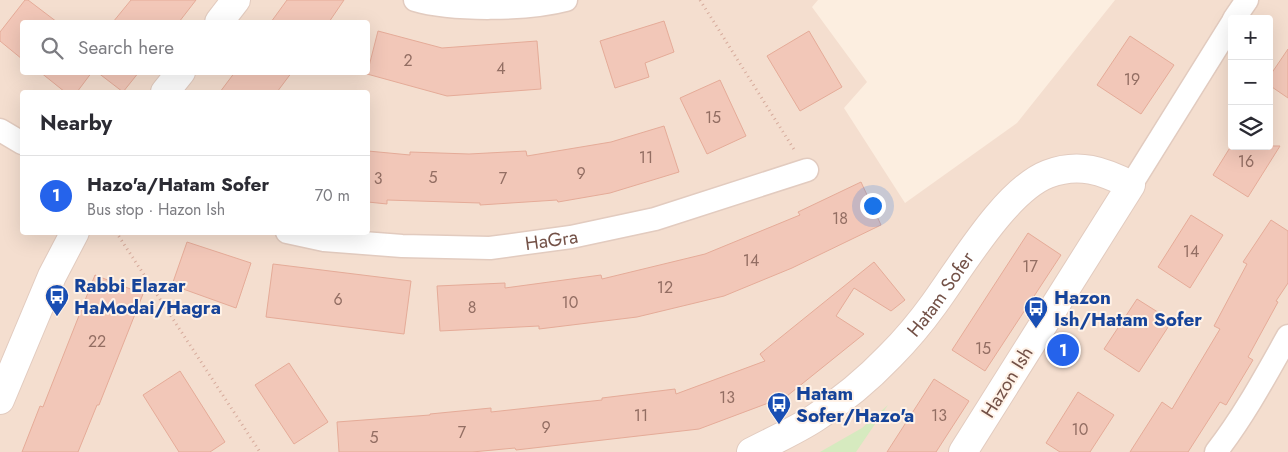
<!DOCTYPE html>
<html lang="en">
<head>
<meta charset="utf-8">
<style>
  :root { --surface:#fff; --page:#f7f7f7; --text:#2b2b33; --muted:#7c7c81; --line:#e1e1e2; --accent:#2563eb }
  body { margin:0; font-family:Jost,sans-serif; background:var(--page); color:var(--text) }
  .controls { position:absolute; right:15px; top:15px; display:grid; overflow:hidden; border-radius:5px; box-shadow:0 5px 20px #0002 }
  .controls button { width:45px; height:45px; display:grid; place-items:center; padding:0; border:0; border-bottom:1px solid var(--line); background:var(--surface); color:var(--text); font:25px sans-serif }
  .you { position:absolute; left:872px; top:205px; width:18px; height:18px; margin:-12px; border:4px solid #fff; border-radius:50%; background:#1a73e8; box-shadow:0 0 0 8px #1a73e833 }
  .badge { display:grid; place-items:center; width:32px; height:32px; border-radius:50%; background:var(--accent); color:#fff; font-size:16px; font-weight:700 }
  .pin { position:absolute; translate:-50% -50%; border:2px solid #fff; box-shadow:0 1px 5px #0006 }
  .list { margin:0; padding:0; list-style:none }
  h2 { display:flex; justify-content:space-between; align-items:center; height:65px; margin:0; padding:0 20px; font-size:21px }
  h2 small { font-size:16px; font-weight:400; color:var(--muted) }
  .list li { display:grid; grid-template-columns:32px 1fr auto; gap:15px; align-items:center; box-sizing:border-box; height:80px; padding:0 20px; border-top:1px solid var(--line) }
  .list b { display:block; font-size:19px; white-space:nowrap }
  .list p { margin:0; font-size:16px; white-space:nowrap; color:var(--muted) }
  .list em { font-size:16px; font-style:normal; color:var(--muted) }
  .icon { flex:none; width:28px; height:28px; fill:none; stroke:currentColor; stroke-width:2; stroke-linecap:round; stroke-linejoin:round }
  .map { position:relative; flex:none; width:1288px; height:452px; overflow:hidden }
  .search { position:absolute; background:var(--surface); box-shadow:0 5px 20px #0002; left:20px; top:20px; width:350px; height:55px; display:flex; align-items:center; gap:12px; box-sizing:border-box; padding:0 18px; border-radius:5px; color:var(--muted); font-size:19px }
  .panel { position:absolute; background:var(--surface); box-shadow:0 5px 20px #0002; left:20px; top:90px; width:350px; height:145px; border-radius:5px }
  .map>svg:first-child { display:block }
  .residential { fill:#f4decf; fill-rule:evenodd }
  .green { fill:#d6eabf }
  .building { fill:#f2c7b8; stroke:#e5ab98 }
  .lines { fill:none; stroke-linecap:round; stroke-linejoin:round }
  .minor-casing { stroke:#e2cbbf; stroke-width:25 }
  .tertiary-casing { stroke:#e2cbbf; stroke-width:30 }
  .path { stroke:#d6aa9b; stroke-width:3; stroke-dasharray:1 4; stroke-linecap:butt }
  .minor { stroke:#fff; stroke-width:22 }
  .tertiary { stroke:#fff; stroke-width:28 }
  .labels { text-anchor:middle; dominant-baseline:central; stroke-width:4; stroke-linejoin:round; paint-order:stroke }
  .number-label { font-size:16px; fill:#936e63 }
  .street-label { font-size:19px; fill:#735147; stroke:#fff2e7 }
  .transit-label { font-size:19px; font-weight:bold; fill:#164399; stroke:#fff2e7; text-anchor:start }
</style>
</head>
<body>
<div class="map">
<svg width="1288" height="452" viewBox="0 0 1288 452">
  <rect width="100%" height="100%" fill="#fceee0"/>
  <!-- residential -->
  <path class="residential" d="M0,0H818L812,7L867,82L844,108L905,203L1017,123L1115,0H1288V452H0ZM1232,19H1269V146H1232ZM22,22H368V72H22ZM22,92H368V232H22Z"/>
  <!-- green -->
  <path class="green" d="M888,405L856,452H820L862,428Z"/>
  <!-- building -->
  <path class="building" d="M25,0H28L57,22H22V59L0,41V32Z
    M131,0H196L179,22H113Z
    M287,0H344L329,22H271Z
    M664,21L674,52L645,63L649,77L615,88L600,41Z
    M378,31L442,48L537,41L541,89L447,96L367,74Z
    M809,31L842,87L800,111L767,56Z
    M1130,36L1174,65L1141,114L1097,85Z
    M1288,49V98L1269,85V77Z
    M40,72H92L77,92H65Z
    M97,72H139L123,92Z
    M235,72H292L277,92H220Z
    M720,80L746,136L707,154L680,98Z
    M664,126L679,172L610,193L558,202L557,200L480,205V203L387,200V204L368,202V151L410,155V152L469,154L526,151L527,156L611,142Z
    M1231,146H1280L1248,197L1213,175Z
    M861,182L881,225L792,268L724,296L637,317L539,329V326L440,331L437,286L505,283V288L601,275L602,279L705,254L800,215L798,212Z
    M1191,215L1223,235L1190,288L1158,267Z
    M1271,220L1288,231V283L1276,301L1278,302L1248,357L1253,360L1226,405L1220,402L1188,452H1130L1162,402L1172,409L1220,329L1214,326L1247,264L1243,262Z
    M1028,233L1061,255L985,371L952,350Z
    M187,242L251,263L236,308L172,285Z
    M874,262L905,300L891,311L854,288L836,316L864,334L787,396L699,429L516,450L515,448L472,452H339L337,422L430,415V414L491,408V412L602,400V398L675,389L676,394L765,361L760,354Z
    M273,264L411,281L404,334L266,317Z
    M95,275L143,294L99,405H97L78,452H22L40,406L43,407Z
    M1137,299L1172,321L1139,372L1104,349Z
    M289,363L328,422L294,444L255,385Z
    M180,371L225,442L210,452H179L143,395Z
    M934,379L969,401L936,452H887Z
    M1078,392L1114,415L1090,452H1060L1046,443Z"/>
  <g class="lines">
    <!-- minor casing -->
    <g class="minor-casing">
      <g id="minor">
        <path d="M415,0C452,11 529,10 566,0"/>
        <path d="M1234,19L1247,0"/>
        <path d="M0,130L22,143"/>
        <path d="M1131,185L1232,23"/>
        <path id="s1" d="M287,232L324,240L402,246L490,248L571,237L655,219L807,170"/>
        <path d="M1216,452C1244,416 1266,375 1288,336"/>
      </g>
    </g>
    <!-- tertiary casing -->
    <g class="tertiary-casing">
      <g id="tertiary">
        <path d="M219,22L236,0"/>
        <path d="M165,92L181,72"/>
        <path d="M0,400L52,276L75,232"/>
        <path id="s2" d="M751,452C772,441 795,431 815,418C843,400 867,380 890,356C906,340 921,322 934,304C961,267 1006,190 1048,174C1079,162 1103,171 1131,185L963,452"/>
      </g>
    </g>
    <!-- path -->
    <path class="path" d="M700,0L795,151
      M116,232L260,452"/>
    <!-- minor -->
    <use href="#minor" class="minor"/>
    <!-- tertiary -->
    <use href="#tertiary" class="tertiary"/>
  </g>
  <!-- icons -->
  <defs>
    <g id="bus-pin" transform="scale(1.25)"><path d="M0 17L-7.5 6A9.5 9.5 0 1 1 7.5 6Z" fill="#1a4fb4" stroke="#fff2e7"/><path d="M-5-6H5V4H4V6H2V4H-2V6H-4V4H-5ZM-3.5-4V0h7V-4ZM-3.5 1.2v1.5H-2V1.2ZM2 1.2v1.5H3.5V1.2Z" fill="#fff"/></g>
  </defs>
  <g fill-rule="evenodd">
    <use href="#bus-pin" x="57" y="296"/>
    <use href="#bus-pin" x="1036" y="308"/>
    <use href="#bus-pin" x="779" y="404"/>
  </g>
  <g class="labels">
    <!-- number labels -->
    <g class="number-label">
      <text x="408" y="60">2</text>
      <text x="501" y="68">4</text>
      <text x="1132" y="79">19</text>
      <text x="713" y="117">15</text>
      <text x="646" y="157">11</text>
      <text x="1246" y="161">16</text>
      <text x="581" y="173">9</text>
      <text x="433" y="177">5</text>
      <text x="378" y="178">3</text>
      <text x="503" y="178">7</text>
      <text x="840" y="218">18</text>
      <text x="1191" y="251">14</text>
      <text x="751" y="260">14</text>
      <text x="1030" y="266">17</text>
      <text x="665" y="287">12</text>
      <text x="338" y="299">6</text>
      <text x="570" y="302">10</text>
      <text x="472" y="307">8</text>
      <text x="97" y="341">22</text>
      <text x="983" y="348">15</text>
      <text x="727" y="397">13</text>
      <text x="641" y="415">11</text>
      <text x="939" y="415">13</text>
      <text x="546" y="427">9</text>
      <text x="1080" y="429">10</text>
      <text x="462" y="432">7</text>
      <text x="374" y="437">5</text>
    </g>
    <!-- street labels -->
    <g class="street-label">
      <text stroke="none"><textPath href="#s1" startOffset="266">HaGra</textPath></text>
      <text stroke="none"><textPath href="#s2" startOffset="250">Hatam Sofer</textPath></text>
      <text transform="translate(1007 382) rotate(-58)">Hazon Ish</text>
    </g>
    <!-- transit labels -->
    <g class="transit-label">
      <text x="74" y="285">Rabbi Elazar<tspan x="74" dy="22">HaModai/Hagra</tspan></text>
      <text x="1054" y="297">Hazon<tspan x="1054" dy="22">Ish/Hatam Sofer</tspan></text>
      <text x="796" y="393">Hatam<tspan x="796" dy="22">Sofer/Hazo'a</tspan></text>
    </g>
  </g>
</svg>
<div class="controls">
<button>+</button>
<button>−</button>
<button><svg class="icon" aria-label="layers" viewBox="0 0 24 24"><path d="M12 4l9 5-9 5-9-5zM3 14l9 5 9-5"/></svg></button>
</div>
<div class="you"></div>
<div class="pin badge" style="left:1063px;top:350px">1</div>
<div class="search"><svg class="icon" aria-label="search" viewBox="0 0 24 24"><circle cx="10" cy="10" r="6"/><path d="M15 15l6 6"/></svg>Search here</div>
<section class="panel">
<h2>Nearby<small></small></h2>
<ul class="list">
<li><span class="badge">1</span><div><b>Hazo'a/Hatam Sofer</b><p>Bus stop · Hazon Ish</p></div><em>70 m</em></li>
</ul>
</section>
</div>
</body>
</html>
